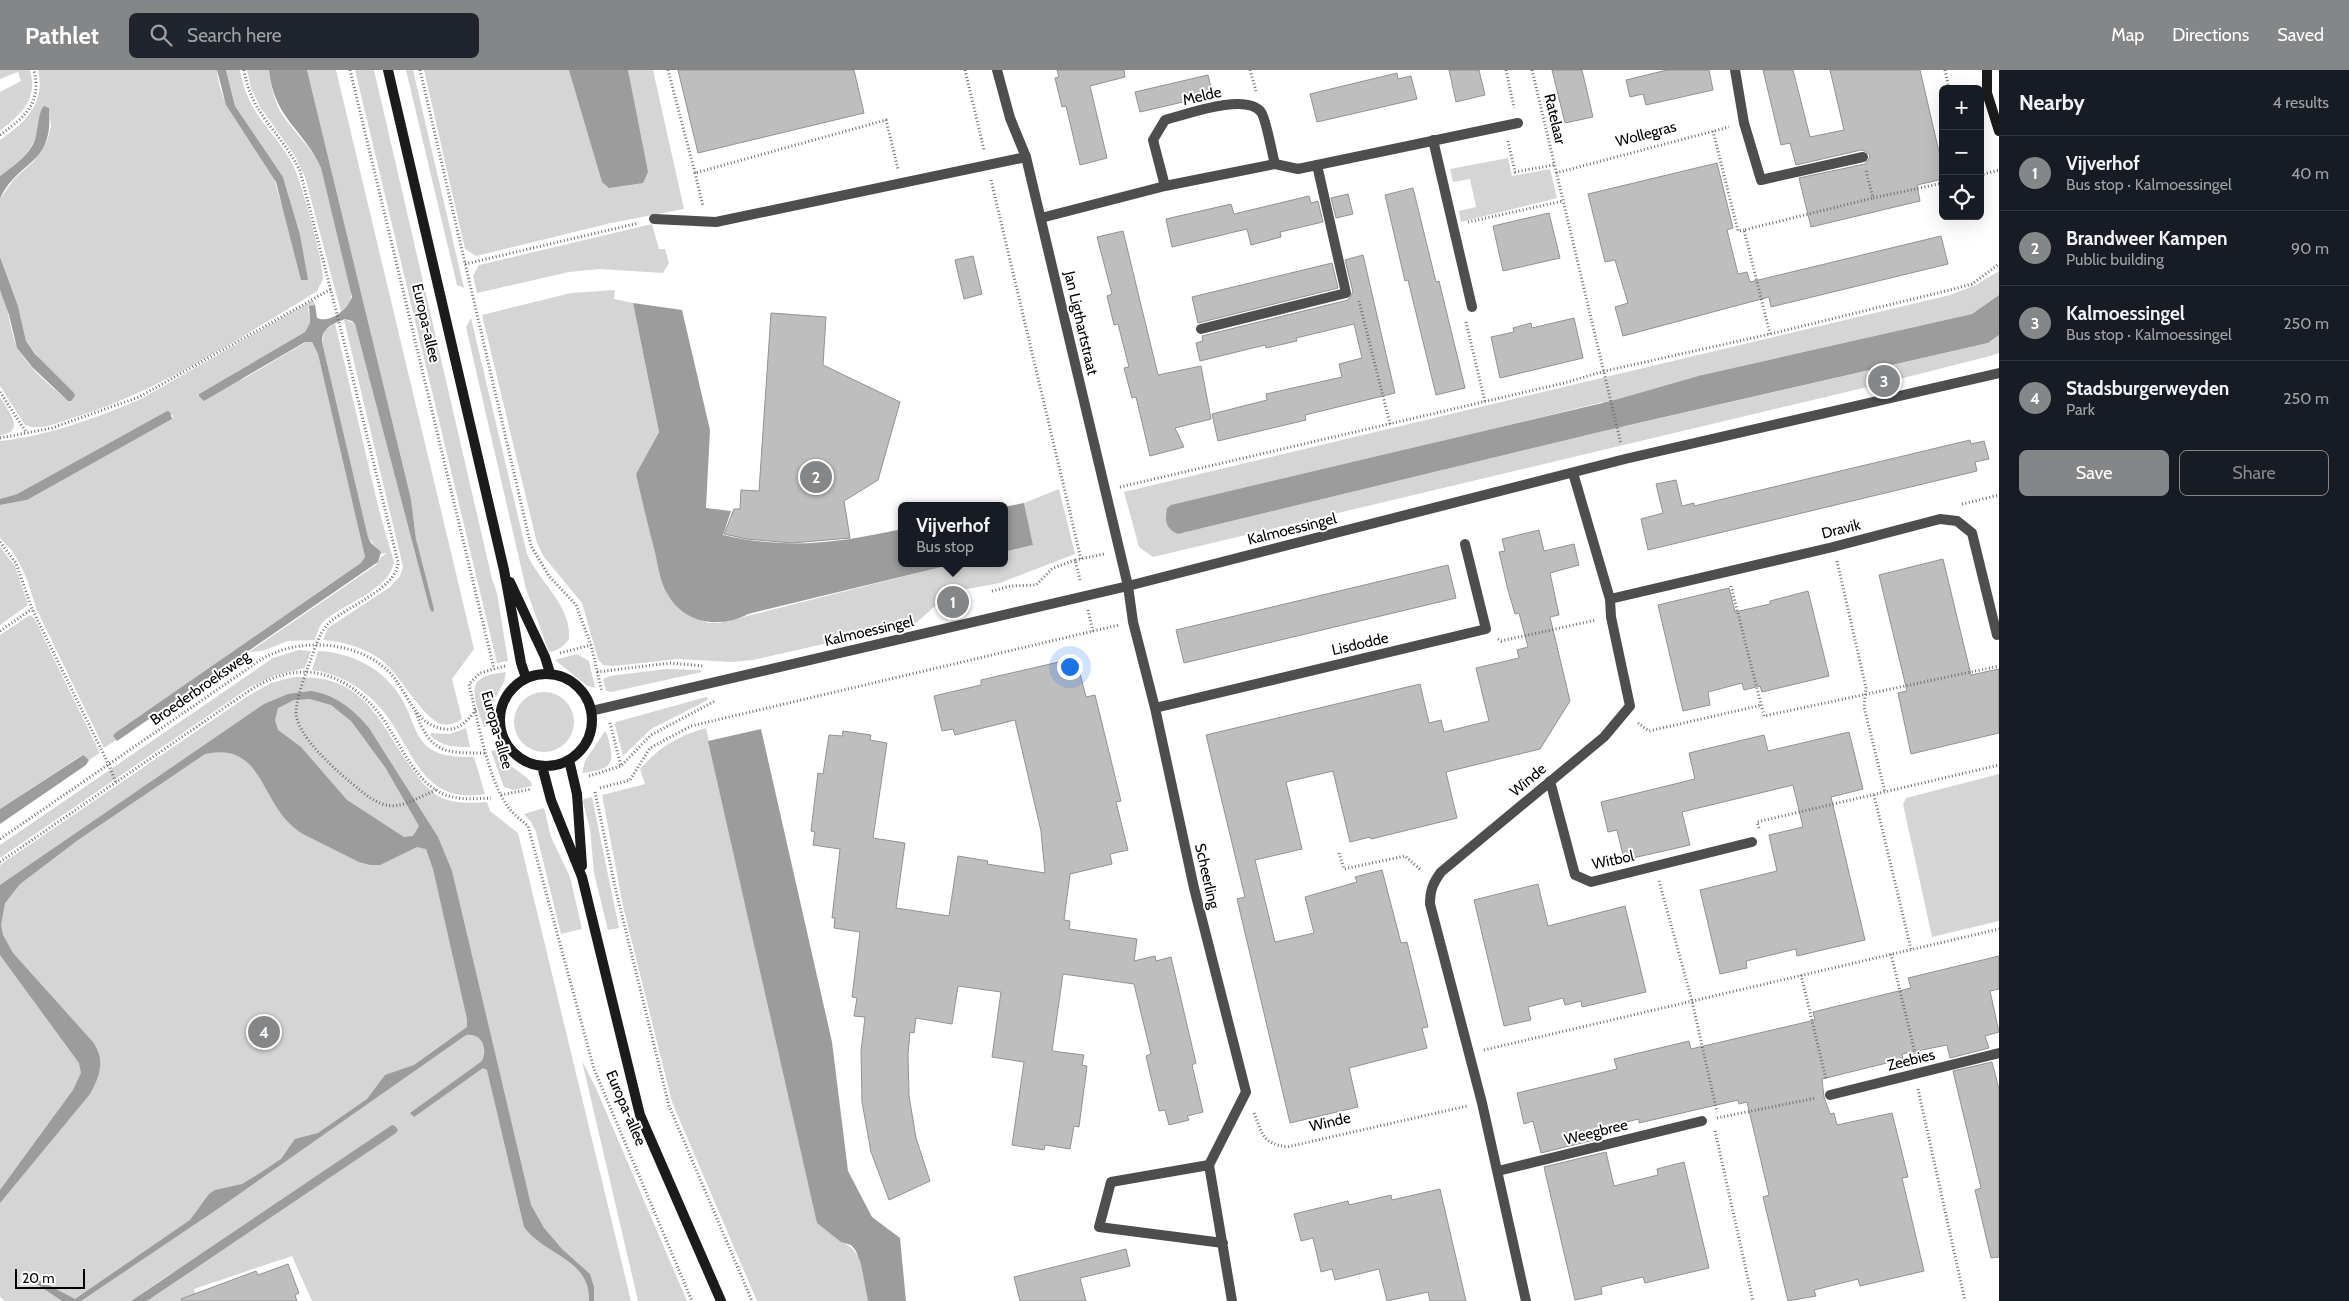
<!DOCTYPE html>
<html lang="en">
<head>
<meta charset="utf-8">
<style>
  :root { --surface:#171b24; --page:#20242c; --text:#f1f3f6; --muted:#9ea1a6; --line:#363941; --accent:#858687 }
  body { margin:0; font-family:Cabin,sans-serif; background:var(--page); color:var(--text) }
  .controls { position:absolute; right:15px; top:15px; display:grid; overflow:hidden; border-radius:8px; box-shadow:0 5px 20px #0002 }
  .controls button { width:45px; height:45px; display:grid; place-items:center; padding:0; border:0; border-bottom:1px solid var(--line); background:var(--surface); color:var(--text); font:25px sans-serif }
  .scale { position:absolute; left:15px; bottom:12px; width:70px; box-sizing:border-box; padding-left:5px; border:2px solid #000; border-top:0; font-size:14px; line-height:18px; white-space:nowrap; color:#000; -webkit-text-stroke:4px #fff; paint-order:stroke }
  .you { position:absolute; left:1069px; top:596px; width:18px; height:18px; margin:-12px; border:4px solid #fff; border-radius:50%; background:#1a73e8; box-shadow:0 0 0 8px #1a73e833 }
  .badge { display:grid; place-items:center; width:32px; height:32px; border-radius:50%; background:var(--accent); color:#fff; font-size:16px; font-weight:700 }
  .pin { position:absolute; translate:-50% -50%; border:2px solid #fff; box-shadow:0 1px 5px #0006 }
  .popup { position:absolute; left:898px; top:432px; width:110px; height:65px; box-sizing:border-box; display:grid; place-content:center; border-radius:8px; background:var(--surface); filter:drop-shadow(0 1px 4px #0005); font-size:16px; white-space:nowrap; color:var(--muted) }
  .popup b { font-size:19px; color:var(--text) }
  .popup::after { content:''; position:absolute; left:50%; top:100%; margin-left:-10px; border:10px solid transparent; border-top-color:var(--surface) }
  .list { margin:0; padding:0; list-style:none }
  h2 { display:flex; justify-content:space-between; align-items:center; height:65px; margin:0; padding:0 20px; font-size:21px }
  h2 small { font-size:16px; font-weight:400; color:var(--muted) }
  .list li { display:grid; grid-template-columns:32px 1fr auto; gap:15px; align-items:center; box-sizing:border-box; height:75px; padding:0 20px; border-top:1px solid var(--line) }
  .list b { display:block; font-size:19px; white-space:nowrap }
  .list p { margin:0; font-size:16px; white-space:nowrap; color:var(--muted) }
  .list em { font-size:16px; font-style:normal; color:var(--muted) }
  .actions { display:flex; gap:10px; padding:15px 20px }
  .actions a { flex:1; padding:11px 0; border:1px solid var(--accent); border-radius:8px; text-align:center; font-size:18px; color:var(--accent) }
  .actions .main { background:var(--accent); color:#fff }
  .icon { flex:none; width:28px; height:28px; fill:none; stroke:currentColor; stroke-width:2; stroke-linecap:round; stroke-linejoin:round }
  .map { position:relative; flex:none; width:1999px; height:1231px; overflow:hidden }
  header { display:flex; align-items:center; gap:30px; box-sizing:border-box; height:70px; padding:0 25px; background:var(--accent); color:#fff }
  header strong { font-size:24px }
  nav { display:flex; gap:28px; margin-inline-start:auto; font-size:18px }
  .search { width:350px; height:45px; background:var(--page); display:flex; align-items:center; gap:12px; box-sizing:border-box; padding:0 18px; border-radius:8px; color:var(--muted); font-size:19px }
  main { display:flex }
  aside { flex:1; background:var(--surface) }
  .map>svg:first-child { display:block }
  .green { fill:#d5d5d5; fill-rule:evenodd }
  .water { fill:#9c9c9c; fill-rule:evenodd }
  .building { fill:#bebebe; stroke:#929292 }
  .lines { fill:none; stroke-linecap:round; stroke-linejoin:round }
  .path { stroke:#707070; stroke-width:3; stroke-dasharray:1 2.5; stroke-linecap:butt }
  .lane { stroke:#4e4e4e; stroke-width:10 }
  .street { stroke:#4e4e4e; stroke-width:10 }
  .secondary { stroke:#1b1b1b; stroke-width:10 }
  .labels { text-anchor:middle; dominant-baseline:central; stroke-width:4; stroke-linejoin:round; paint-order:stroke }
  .street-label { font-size:15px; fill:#000; stroke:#fff }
</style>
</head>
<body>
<header>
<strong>Pathlet</strong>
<div class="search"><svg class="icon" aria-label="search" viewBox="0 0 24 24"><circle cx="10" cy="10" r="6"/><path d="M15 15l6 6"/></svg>Search here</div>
<nav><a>Map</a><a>Directions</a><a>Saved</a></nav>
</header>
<main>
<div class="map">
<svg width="1999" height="1231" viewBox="0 0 1999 1231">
  <rect width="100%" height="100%" fill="#fff"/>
  <!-- green -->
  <path class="green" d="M0,0H30C38,30 22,43 0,61V22L21,11L18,2L0,9Z
    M38,0H217C220,41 251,66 270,100C277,113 278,126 284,140C287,149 295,157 300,166L283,107L235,36L226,0H240C248,46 272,57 292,93C301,109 323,190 323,209L317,221L303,230C228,275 153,324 69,349C55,354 39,361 25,355L0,316V220C8,236 9,252 14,269C22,294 49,314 68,331H71L26,271L18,236L0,187V129L14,109L34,91L47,71L51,56L49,38L41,40C39,73 27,87 0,106V70C25,53 46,33 38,0Z
    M247,0H269C271,14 273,28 280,41C292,61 311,76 321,98L351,220V231L341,242L305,107L295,86L260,37L251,18Z
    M307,0H336L474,579L452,609L462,649C456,653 449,656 441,654C424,649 400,606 384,592C368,579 343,571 323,570L328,558L390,517L400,506L403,497L344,250L345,249L355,254L429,536L416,469L411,429Z
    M355,0H374L492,509L497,523L508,591L497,593Z
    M406,0H413L464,218L457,215Z
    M424,0H653L684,139L611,153L476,186L465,179Z
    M1508,88L1512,106L1550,99L1557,128L1461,152L1459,141L1476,137L1470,109L1453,112L1450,99Z
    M652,154L659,179H665L669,193L663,203L600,199L569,202L477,223L473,206L479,195Z
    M1999,201V225L1972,244L1702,305L1622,357L1988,273L1999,265V283L1990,286L1876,315L1153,487L1139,477L1124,422L1950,225L1976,215ZM1603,332L1608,360L1178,464L1167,438Z
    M615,220L614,229L633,233L659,362L636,404L690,546L709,553H719L957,493H1004V482L1033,475L1024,433L1059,419L1075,484L1000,513L951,522L916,553L753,590L731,592L678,589L614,596L603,595L598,589L582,533L544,487L537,473L482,245L571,223Z
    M313,230L315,235H313L308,239L310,253L305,262L199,324V326L245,308L306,272H312L318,284L365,487L362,493L115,663L113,666L116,670L104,678L36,538L28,512L21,496L13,482L0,468V435L27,430L172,349L173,346L167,341L17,424L0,429V371C48,366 96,348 141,329Z
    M471,248L527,484C539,512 572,536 569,569C564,576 558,581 549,582L526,519L466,257Z
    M335,253L379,440L394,492C390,520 342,534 323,552C319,556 317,564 315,570L288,571L262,581L249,582L376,495L381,487L387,483L381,484L368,467L322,272L325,260Z
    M0,327C8,341 27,362 0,365Z
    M0,477L15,496L28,535L0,555Z
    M30,545L34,548L100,683L89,690L82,685L0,739V565Z
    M299,580L311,581L305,598L276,605L250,617L0,788V775L273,588Z
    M318,581C357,583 391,603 407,639C414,655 418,674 436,682C448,687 461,687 474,687L485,724C416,736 413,670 376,633C358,615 337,603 312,600Z
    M577,584L589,591L595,618L586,615L555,590Z
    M666,599L700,600L702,602L611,622L606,621L603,609L610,606Z
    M506,602L504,612L491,636L489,656L484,657C480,645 466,616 482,608C489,604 498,603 506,602Z
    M293,607C364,605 375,645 410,696C418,708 428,721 442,728C456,734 472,733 487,732L490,741L518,763L631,1231H312L292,1186L194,1219L198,1231H147L251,1160L167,1206L131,1231H5L0,1227V795L248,626L271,613Z
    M514 652a30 30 0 1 1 60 0a30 30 0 1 1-60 0Z
    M706,627L709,629L704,632L651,659L623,686L615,655L616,652Z
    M466,658L470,677C454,677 442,677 430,665L431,663L450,664Z
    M706,658L766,923L841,1172C865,1180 864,1209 868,1231H757L672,1032L623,836L602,725L645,714L640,699C659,677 678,666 706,658Z
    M605,661C608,665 609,671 610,676C616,700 601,700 582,703L585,691Z
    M496,680C504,695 520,700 531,712L532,716L514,720L504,717L491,681Z
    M1999,704V851L1932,867L1903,734L1906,728Z
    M592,727L619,858L608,860L594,803L590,759L583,732L584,729Z
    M544,738L551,767L570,807L582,859L561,864L536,762L531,752L524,744Z
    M582,991L595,1016L687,1231H638Z"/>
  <!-- water -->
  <path class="water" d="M217,0H226L235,36L283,107L300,165L308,210H301L276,112L226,35Z
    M269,0H307L411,429L416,469L434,539L433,542L431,541L429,536L355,254L352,251L345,249C333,254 322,257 322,272L368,467L371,473L381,482L378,492L117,671L113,666L115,663L361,493L365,487L318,284L312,272H305L204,331L199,326V324L305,262L310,253L309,236L315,235L317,248C330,254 348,239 352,227L321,98C303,58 274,49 269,0Z
    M569,0H628L648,102L643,113L609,118L602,112Z
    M44,36L49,38C54,97 19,88 0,129V106C12,97 24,89 32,76C39,66 37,42 44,36Z
    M0,187L18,236L26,271L35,284L74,323L75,326L71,331H68L32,297L17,278L9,245L0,220Z
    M1999,225V265L1988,273L1608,360L1178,464C1165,458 1165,451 1167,438L1171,435L1615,330L1702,305L1972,244Z
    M633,233L682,240L710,360L706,438L731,441L723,465C789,480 837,473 902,459V493H958L748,544C720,559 685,554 668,525C660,512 658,496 655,482C648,456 642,430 636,404L659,362Z
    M167,341L170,342L172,349L27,430L0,435V429L17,424Z
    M1024,433L1033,475L1004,482V437Z
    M311,621C336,625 353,639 369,658L438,767L452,801L531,1135L544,1158L562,1179L590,1204L594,1217V1231H589C591,1189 544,1185 524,1157L487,1000L483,998L414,1047L410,1043L482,991C488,978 482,963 466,965L222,1136L81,1231H62L28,1208L31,1206L75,1229L190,1150L209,1124L215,1120L242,1114L260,1103L281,1089L295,1069L318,1063L367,1029L385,1005L414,995L467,957V949L433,799L426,779L417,777L380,795H370L359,792L301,763C294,758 287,752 282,745C259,714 254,673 205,684L78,770L20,814L5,833L1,855L3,865L13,883L92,971C106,989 100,1006 90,1024L0,1133V1120L73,1020L81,1003L79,993L0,885V815L264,634L288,624ZM310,629L331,635L351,651L385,697L419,756L413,766L404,767L347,730L301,677L278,660L275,650L278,638L294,630Z
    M761,659L832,972L848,1101L872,1147L900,1168L906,1231H868L861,1194L856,1181L851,1175L841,1172L817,1153L708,671Z
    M83,685L89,690L86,695L0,754V739Z
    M392,1055L395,1056L398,1060L396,1063L147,1231H131Z"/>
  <!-- building -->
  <path class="building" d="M678,0H854L864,43L698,83Z
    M1057,0H1124L1125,7L1090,16L1107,88L1080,95L1066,36L1062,37L1055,8L1059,7Z
    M1449,0H1479L1485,25L1456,32Z
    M1552,0H1582L1593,47L1565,53Z
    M1667,0H1709L1713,20L1646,35L1643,24L1630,27L1626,10Z
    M1763,0H1793L1810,67L1844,60L1830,0H1920L1943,99V109L1917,115L1920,131L1811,157L1799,108L1865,94L1869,89L1870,85L1865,81L1861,80L1796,95L1790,73L1781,75Z
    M1397,3L1398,9L1411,6L1417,29L1317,52L1310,24Z
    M1208,5L1213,25L1140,42L1135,22Z
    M1717,93L1733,158L1727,160L1738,204L1747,202L1750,212L1941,166L1948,194L1771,237L1769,227L1623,266L1615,237L1628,233L1615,190L1605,192L1588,124Z
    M1413,118L1436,212L1439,211L1465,318L1436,325L1408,210L1405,211L1385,125Z
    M1348,124L1353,144L1336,148L1331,128Z
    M1309,126L1311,133L1318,131L1323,152L1280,162L1281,167L1251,175L1247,159L1172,177L1166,149L1231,134L1234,144Z
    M1549,143L1560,188L1503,201L1493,156Z
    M1123,161L1158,305L1201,296L1211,349L1175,358L1184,377L1150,386L1136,327L1132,328L1124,298L1129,297L1118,254L1114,255L1107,226L1112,224L1097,167Z
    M1363,185L1395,323L1305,345L1306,350L1218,371L1212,344L1267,330L1266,324L1342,307L1339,294L1362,288L1354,254L1296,268L1297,271L1266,278L1265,275L1200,291L1196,273L1203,271L1202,266L1348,230L1353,222L1345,190Z
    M973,186L982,224L964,229L955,190Z
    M1332,193L1338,218L1198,253L1192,227Z
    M771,243L826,247L823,295L900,332L878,410L844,431L850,468L792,473L747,469L724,464L734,439H740L741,420L759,421Z
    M1574,248L1583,288L1500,308L1491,267L1514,262L1513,258L1531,253L1532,258Z
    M1970,370L1971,374L1984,371L1989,389L1975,392L1977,401L1648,480L1641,449L1663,443L1656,414L1676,410L1682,436L1694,433V436Z
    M1539,460L1544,481L1574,474L1579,495L1550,503L1559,545L1550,547L1570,631L1540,679L1446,702L1457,748L1371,769L1370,767L1350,772L1333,701L1286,712L1302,779L1255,790L1275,872L1314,863L1305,827L1357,812L1355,807L1382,800L1401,873L1407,872L1428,957L1422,958L1427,978L1349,998L1358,1037L1290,1053L1237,829L1245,827L1206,665L1420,614L1429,653L1441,650L1444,662L1489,651L1476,598L1519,588L1517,580L1528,577L1519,543L1515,544L1508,520L1499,482L1505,481L1502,469Z
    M1943,489L1971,605L1999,599V663L1911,684L1898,623L1907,621L1879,505Z
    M1448,495L1456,528L1184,593L1176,560Z
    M1729,518L1735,542L1770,534V531L1808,521L1829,606L1762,622L1760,616L1744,620L1742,613L1708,622L1710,635L1683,641L1658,535Z
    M1076,588L1086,627L1095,625L1121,731L1116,732L1128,780L1110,784L1112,794L1070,804L1064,850L1070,851L1069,859L1137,869L1134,891L1155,886L1156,891L1171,887L1196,993L1192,995L1203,1042L1187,1046L1189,1050L1169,1055L1165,1040L1159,1041L1146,986L1151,984L1134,914L1063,904L1052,981L1084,985L1082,995L1087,996L1079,1057L1074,1056L1070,1079L1045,1075L1044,1080L1012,1075L1024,992L992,987L1001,922L958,916L952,954L916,948L914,963L910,962L908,984L909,1026L916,1068L930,1111L889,1130L871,1082L862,1032L861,981L865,947L854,946L857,928L852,927L860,862L834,858L835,848H832L840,779L813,775L815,762L811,761L818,703L823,704L829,665L842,666L843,661L871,665L870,670L887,673L873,768L905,773L896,838L949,846L958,786L988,791L987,794L1045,803L1041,761L1015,650L955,665L953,659L942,661L934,626L981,615V610Z
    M1849,662L1863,719L1831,727L1865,870L1797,886L1796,879L1746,891L1747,898L1720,904L1700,820L1777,801L1769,765L1803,757L1793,715L1682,742L1690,775L1624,790L1617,760L1608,762L1601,732L1695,709L1689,683L1764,665L1768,681Z
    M1538,814L1548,856L1625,836L1646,922L1582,937L1581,931L1565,935L1563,928L1528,937L1531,950L1504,956L1474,830Z
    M1999,886V919L1990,921L1999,962L1985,966L1989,978L1950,988L1947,975L1902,984L1903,989L1822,1009L1824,1027L1830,1044L1834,1043L1837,1055L1892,1043L1908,1107L1902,1108L1924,1201L1860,1216L1858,1209L1814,1220L1816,1226L1788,1231L1763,1127L1769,1125L1747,1032L1739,1034L1738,1030L1639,1053V1049L1600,1058L1602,1068L1541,1083L1533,1051L1524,1054L1517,1023L1617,999L1614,989L1689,971L1691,979L1815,950L1813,942L1911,918L1908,908Z
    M1992,992L1999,1019V1187L1991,1188L1975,1120L1981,1118L1953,1001Z
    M1606,1082L1614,1116L1658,1105L1657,1099L1684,1092L1709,1198L1645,1213L1643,1207L1601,1217L1602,1224L1575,1230L1544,1097Z
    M1440,1119L1466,1231H1430L1428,1222L1387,1231L1379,1199L1335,1210L1332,1199L1321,1202L1313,1168L1301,1171L1294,1144L1348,1131L1349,1135L1391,1125L1392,1130Z
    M1126,1179L1130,1196L1080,1208L1086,1231H1020L1014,1207Z
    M288,1194L299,1223L295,1225L297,1231H182L181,1229L256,1201L258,1205Z"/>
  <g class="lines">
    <!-- path -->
    <path class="path" d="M244,0C251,45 282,63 300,101L340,256L398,492C398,517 349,536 331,551C319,561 315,579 309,594C304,609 297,626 296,642C296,667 341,705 360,720C392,747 403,734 436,720
      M350,0L494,599
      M420,0L531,476L549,506L576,535L591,575L602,622
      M668,0L695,103L886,50L898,99
      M965,0L984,80
      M1250,0L1256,21
      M1506,0L1514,38
      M1532,0L1621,374
      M1945,0L1949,19
      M1713,61L1738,161L1744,160
      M0,65C25,47 42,33 34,0
      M1508,71L1515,102L1554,95
      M1866,101L1873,128L1943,113
      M695,103L703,136
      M1556,103L1729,57
      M1980,105L1999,100
      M991,110L1081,489
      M1468,152L1563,131
      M465,194L639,153
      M1359,231L1390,354
      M1466,252L1485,332
      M1770,264L1744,160L1873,128
      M0,322L26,362
      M0,368L52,358L139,327L331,219
      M1120,417L1564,313L1605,301L1770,264L1954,219L1972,214L1999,194
      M1962,434L1999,425
      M0,472L16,493L32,539L109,695L116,713
      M1837,491L1866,618L1864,637L1885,722
      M1080,510L1075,490L1104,484
      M1731,516L1764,646L1999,596
      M992,521L1011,516L1036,515L1053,498L1075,490
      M1088,540L1093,562
      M0,561L32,539
      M1498,569L1501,571L1596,550
      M560,583L591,575
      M505,596L480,603L469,614C478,651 487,707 508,737C513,744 521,750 528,756L594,999L692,1231
      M597,602L670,593L704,596
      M416,643C431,684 446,683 486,683
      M610,653L621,696
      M1638,653L1649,661L1762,635
      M589,706L621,696L651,665L715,631
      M600,718L630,710L650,678L691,656L1119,555
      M595,722L616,821L669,1036L752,1231
      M501,725L532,719
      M1874,725L1911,879
      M1759,758L1757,752L1999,695
      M0,769L259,591C296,566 360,570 391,604C409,624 415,656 445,659C459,661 468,650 476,640
      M1339,783L1344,799L1405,786L1422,801
      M0,792L240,627C249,621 259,614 269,610C319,587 365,617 390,660C403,680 415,707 436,720C453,731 471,729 491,728
      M1659,811L1692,931L1717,1042
      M1891,884L1916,987
      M1801,905L1826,1009
      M1484,980L1999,859
      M1918,1019L1965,1231
      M1254,1043C1263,1065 1262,1073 1287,1077L1467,1036
      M1717,1048L1816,1028
      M1715,1061L1753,1231"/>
    <!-- lane -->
    <path class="lane" d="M1433,70L1472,237
      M654,149L716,152L1026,87
      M1201,259L1346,223L1317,95"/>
    <!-- street -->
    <path class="street" d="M997,0L1010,48L1026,87L1128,516L1133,552L1155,638L1194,818L1246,1022L1209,1095L1232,1231
      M1735,0L1744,53L1761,110L1863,87
      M1165,116L1153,70L1165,50C1185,45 1246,22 1261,42C1266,48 1272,84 1275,94
      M1041,148L1165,116L1275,94L1298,99L1518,53
      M1610,529L1833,477L1940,449L1957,451L1972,463L1997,565L1999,564
      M1155,638L1486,559L1465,474
      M591,641L1128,516L1625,389L1999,303
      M1550,711L1575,805L1591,812L1752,772
      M1830,1025L1999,983
      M1209,1095L1111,1112L1099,1157L1223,1173
      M1498,1101L1702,1051
      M1526,1231L1482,1033L1430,834C1430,820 1433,813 1441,802L1604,667L1630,636L1611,547L1610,529L1573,403"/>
    <!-- secondary -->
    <path class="secondary" d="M388,0L504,500L521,593L526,608
      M1987,0V23L1999,61
      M510,512L545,587L550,603
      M500 650a46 46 0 1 1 92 0a46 46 0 1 1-92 0Z
      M569,690L577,724L582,796
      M542,696L551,730L582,807L640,1045L721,1231"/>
  </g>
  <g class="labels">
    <!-- street labels -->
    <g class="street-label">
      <text transform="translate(1202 26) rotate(-13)">Melde</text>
      <text transform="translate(1555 49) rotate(77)">Ratelaar</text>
      <text transform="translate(1646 64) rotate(-15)">Wollegras</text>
      <text transform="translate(426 253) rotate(77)">Europa-allee</text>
      <text transform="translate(1081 253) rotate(77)">Jan Ligthartstraat</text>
      <text transform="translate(1292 459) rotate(-14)">Kalmoessingel</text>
      <text transform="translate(1841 459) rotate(-14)">Dravik</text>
      <text transform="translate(869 561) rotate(-13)">Kalmoessingel</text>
      <text transform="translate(1360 574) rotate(-13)">Lisdodde</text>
      <text transform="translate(200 618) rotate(-35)">Broederbroeksweg</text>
      <text transform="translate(497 660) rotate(74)">Europa-allee</text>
      <text transform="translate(1528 710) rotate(-40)">Winde</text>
      <text transform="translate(1613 790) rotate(-12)">Witbol</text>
      <text transform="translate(1207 806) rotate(77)">Scheerling</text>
      <text transform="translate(1911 990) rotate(-14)">Zeebies</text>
      <text transform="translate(626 1038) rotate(67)">Europa-allee</text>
      <text transform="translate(1330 1052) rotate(-13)">Winde</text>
      <text transform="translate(1596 1062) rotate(-14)">Weegbree</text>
    </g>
  </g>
</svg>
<div class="controls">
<button>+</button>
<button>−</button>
<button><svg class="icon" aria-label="locate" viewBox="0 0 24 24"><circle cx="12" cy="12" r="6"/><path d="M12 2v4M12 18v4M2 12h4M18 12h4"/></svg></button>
</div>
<div class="scale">20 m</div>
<div class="you"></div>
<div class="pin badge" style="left:953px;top:532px">1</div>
<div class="popup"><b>Vijverhof</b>Bus stop</div>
<div class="pin badge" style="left:816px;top:407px">2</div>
<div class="pin badge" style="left:1884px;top:311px">3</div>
<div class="pin badge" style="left:264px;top:962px">4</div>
</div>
<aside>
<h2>Nearby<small>4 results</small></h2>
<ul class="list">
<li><span class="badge">1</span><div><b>Vijverhof</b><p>Bus stop · Kalmoessingel</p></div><em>40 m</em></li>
<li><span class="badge">2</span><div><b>Brandweer Kampen</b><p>Public building</p></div><em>90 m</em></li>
<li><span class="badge">3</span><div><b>Kalmoessingel</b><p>Bus stop · Kalmoessingel</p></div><em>250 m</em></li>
<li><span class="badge">4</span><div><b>Stadsburgerweyden</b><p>Park</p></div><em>250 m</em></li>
</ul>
<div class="actions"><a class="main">Save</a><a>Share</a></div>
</aside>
</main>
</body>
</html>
